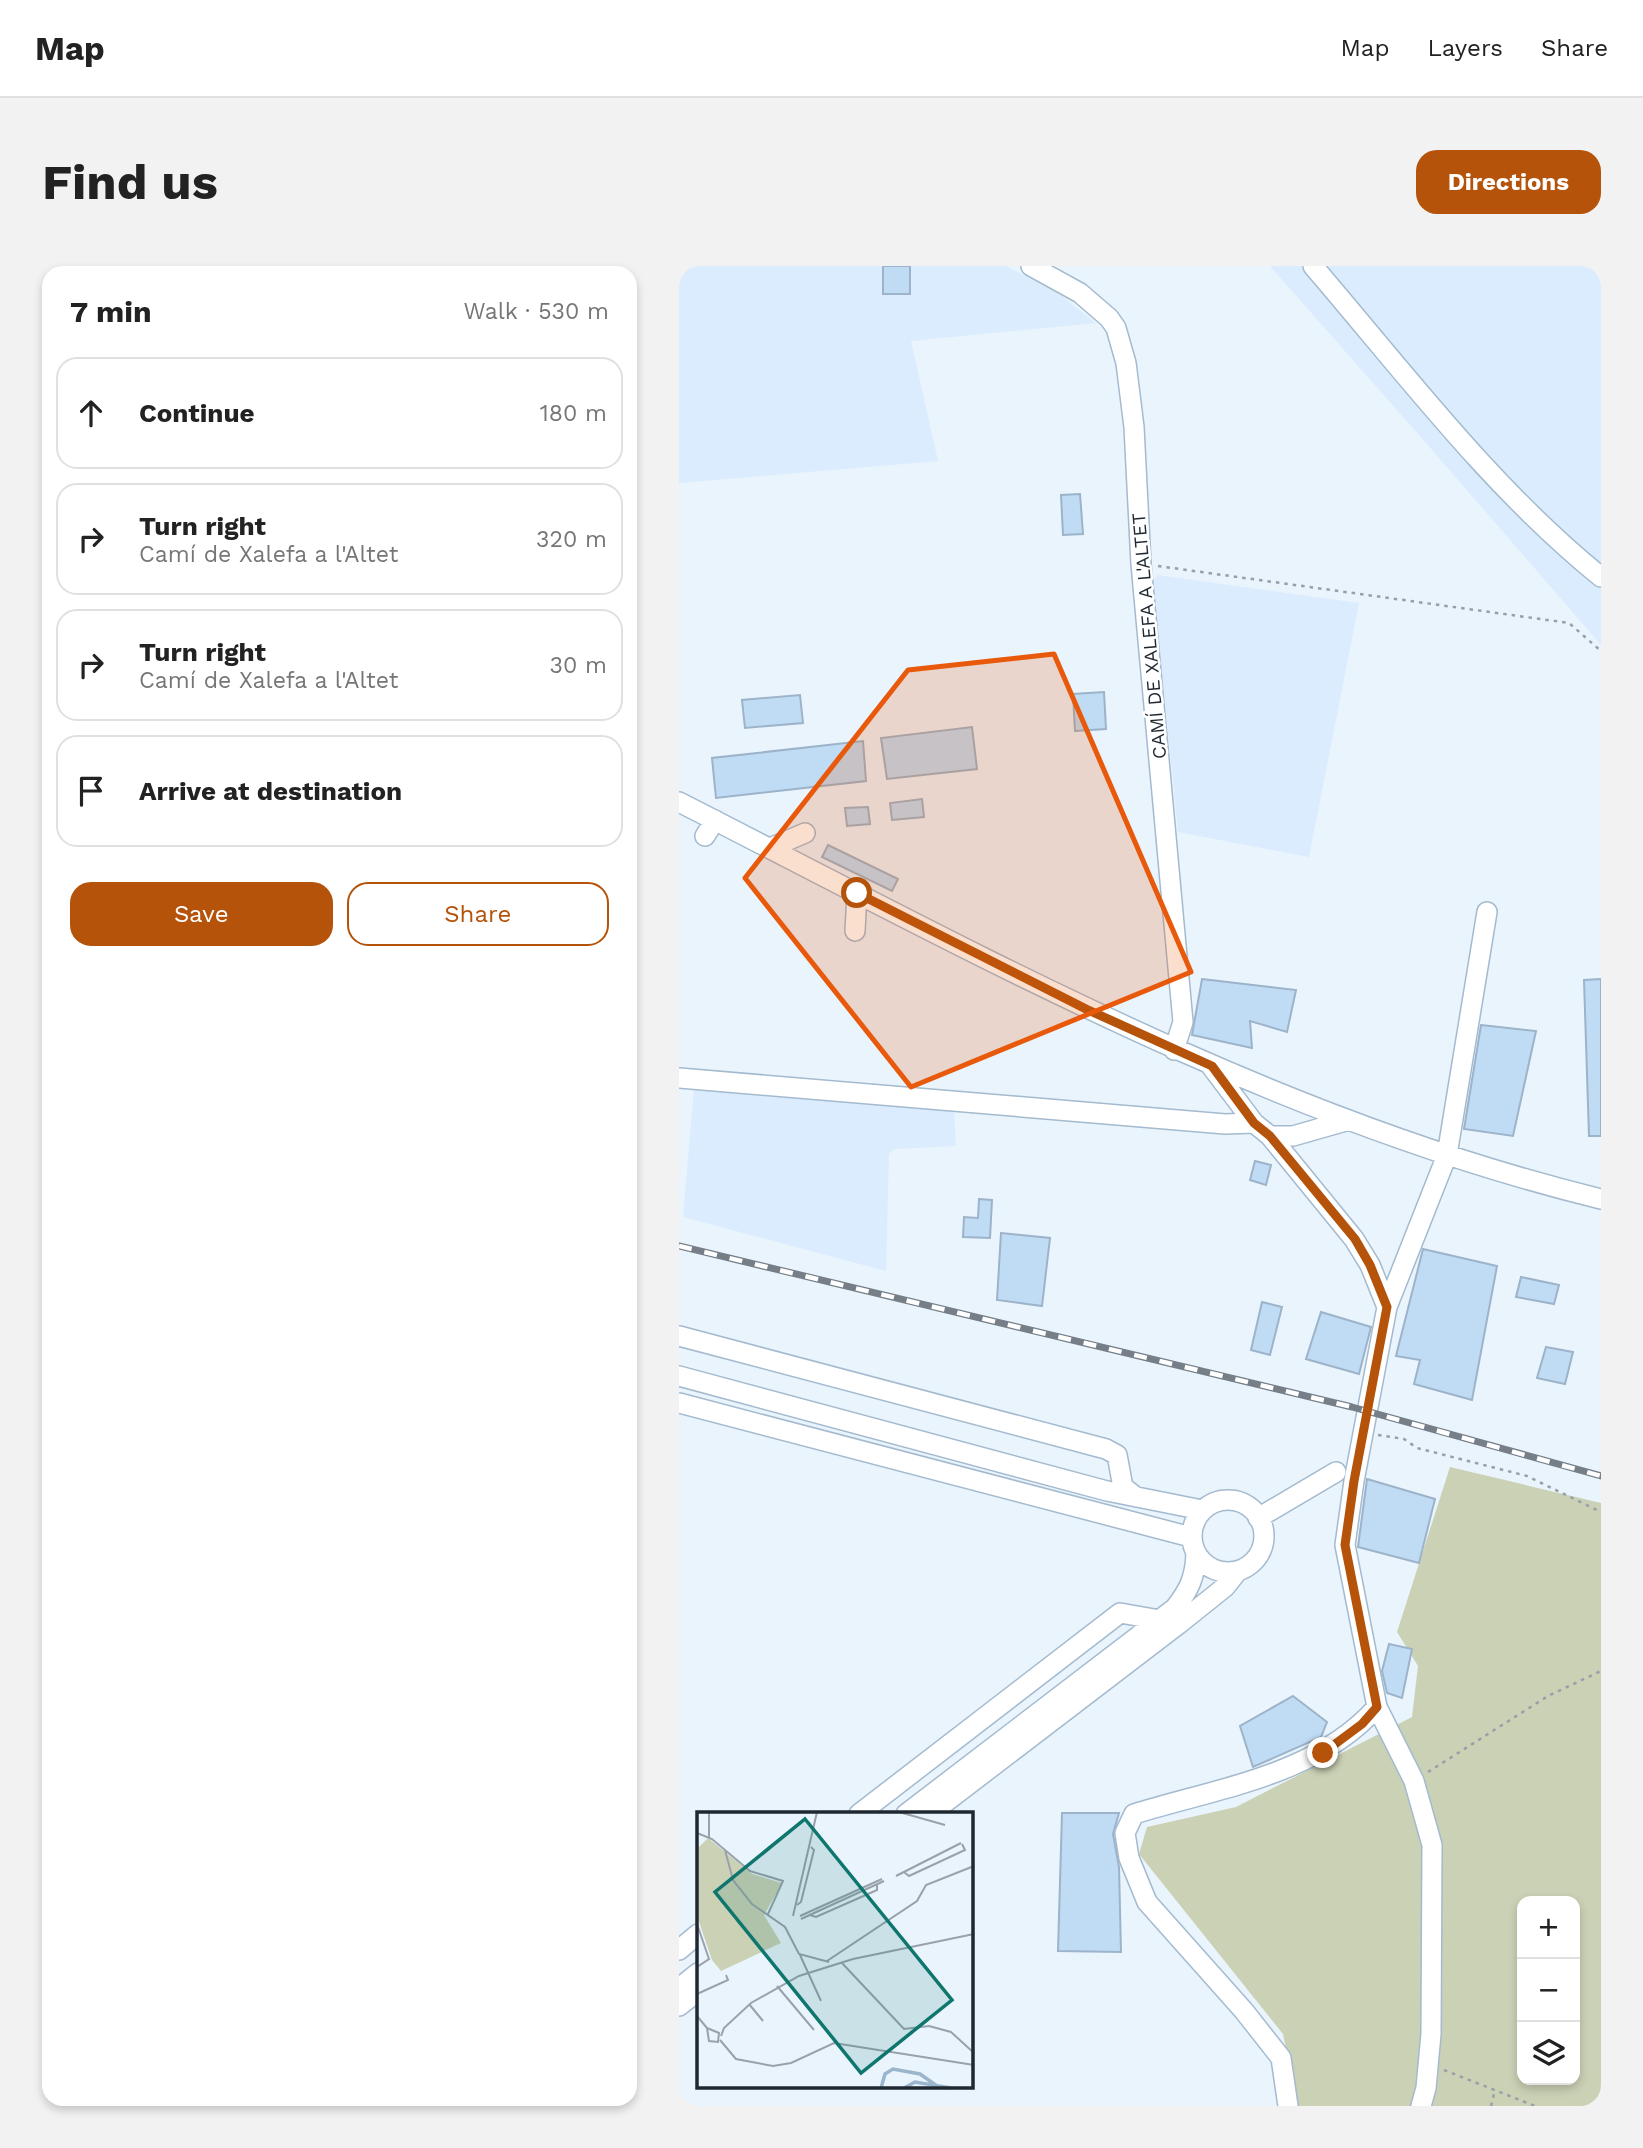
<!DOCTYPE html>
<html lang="en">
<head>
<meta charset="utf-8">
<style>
  :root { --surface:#fff; --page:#f2f2f2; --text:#222; --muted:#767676; --line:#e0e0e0; --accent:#b45309 }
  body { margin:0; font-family:"Work Sans",sans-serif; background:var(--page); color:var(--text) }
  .controls { position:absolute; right:21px; bottom:21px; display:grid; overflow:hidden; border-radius:14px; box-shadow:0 4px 10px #0003 }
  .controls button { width:63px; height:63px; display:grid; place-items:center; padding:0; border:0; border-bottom:2px solid var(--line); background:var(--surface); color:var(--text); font:35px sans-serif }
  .stop { position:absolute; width:21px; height:21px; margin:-16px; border:5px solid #b45309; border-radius:50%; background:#fff }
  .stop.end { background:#b45309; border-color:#fff; box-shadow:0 2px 7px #0008 }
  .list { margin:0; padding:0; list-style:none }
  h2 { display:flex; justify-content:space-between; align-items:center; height:91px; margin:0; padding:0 28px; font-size:30px }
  h2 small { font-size:23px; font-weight:400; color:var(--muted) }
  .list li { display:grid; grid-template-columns:46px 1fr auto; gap:21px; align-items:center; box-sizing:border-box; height:112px; margin:0 14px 14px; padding:0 14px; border:2px solid var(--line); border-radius:21px }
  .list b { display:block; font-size:26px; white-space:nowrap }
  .list p { margin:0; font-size:23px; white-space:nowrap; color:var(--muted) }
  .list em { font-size:23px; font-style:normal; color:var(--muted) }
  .actions { display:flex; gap:14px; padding:21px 28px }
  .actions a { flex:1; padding:16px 0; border:2px solid var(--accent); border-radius:21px; text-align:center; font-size:24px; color:var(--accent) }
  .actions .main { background:var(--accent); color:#fff }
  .icon { flex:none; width:38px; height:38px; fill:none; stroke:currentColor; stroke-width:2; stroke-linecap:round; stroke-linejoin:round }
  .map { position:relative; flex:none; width:922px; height:1840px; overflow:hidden; border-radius:21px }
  header { display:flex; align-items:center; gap:42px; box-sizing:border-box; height:98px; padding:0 35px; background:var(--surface); border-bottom:2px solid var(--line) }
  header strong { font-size:33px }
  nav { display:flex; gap:38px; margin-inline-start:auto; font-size:24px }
  .intro { display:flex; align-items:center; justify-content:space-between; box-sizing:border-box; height:168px; padding:0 42px }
  h1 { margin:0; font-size:49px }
  .button { padding:18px 32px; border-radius:21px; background:var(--accent); color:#fff; font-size:24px; font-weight:700 }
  main { display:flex; gap:42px; padding:0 42px }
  aside { flex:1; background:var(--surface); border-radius:21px; box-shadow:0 4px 10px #0003 }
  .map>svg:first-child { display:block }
  .built { fill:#daecfd }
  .green { fill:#cbd1b5; fill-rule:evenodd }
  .building { fill:#c0dcf5; stroke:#9cb3c9; stroke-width:2 }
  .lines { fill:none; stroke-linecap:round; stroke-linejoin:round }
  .minor-casing { stroke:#a3bacf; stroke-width:22 }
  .path { stroke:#97a0a9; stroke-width:2.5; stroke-dasharray:3.5 5; stroke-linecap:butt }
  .minor { stroke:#fff; stroke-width:19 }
  .rail-casing { stroke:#767f88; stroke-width:7 }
  .rail { stroke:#fff; stroke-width:4.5; stroke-dasharray:13; stroke-linecap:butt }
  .route { stroke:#b45309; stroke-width:9 }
  .marked { fill:#e8590c; fill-opacity:0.2; stroke:#e8590c; stroke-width:5; stroke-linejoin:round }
  .labels { text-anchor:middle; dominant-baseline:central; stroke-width:5; stroke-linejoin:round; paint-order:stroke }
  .street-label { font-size:19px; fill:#1f2831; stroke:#fff }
  .inset-river { fill:none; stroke:#9bb5cd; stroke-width:3.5 }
  .inset-road { fill:none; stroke:#99a2ab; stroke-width:2 }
  .view { fill:#0f766e; fill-opacity:0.15; stroke:#0f766e; stroke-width:3.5 }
  .inset-edge { fill:none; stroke:#1f2831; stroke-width:3.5 }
</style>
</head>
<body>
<header>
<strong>Map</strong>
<nav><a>Map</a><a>Layers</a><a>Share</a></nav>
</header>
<div class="intro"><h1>Find us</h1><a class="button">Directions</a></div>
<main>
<aside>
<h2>7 min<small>Walk · 530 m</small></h2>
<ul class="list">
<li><svg class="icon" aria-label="ahead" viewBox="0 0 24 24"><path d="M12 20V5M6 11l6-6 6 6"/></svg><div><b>Continue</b></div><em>180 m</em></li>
<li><svg class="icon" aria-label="right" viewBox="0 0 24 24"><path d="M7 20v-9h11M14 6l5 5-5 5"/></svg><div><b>Turn right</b><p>Camí de Xalefa a l'Altet</p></div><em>320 m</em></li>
<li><svg class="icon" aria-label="right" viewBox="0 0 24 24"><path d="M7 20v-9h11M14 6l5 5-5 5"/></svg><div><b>Turn right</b><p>Camí de Xalefa a l'Altet</p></div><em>30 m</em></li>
<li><svg class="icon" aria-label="arrive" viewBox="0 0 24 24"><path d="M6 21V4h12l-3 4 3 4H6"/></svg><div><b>Arrive at destination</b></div></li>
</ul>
<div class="actions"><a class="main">Save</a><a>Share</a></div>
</aside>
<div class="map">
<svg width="922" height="1840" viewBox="0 0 922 1840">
  <rect width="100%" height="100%" fill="#eaf4fd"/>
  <!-- built -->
  <path class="built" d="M0,0H327L381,29L417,57L232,75L259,195L0,217Z
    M591,0H922V379L747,177Z
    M478,309L680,337L630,591L499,566L474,318Z
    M15,823L275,845L277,880L215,883L210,888L207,1005L4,951Z"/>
  <!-- green -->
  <path class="green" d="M771,1201L922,1237V1840H618L604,1768L460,1588L468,1561L557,1541L733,1451L739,1400L718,1366ZM843,1635H896V1814H843Z"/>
  <!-- building -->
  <path class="building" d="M204,0H231V28H204Z
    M401,228L404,268L384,269L382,229Z
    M425,426L427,463L396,465L394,428Z
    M121,429L124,457L66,462L63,434Z
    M293,461L298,503L208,513L202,472Z
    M184,475L187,515L37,532L33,492Z
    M243,533L245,551L213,554L211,537Z
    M189,541L191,558L168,560L166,542Z
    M149,579L219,613L213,625L143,591Z
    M523,713L617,724L608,766L571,755L573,782L513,769Z
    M922,713V870H910L905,714Z
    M802,759L857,765L834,870L785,863Z
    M576,895L592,899L587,919L571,914Z
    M300,933L313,934L311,972L284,971L285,951L299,952Z
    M322,967L371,972L363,1040L318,1034Z
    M744,983L818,1000L793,1134L735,1118L741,1094L717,1090Z
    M842,1011L880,1019L875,1038L837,1031Z
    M583,1036L603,1041L591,1089L572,1084Z
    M642,1046L692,1061L680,1108L627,1093Z
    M867,1081L894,1086L886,1118L858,1112Z
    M688,1213L756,1233L740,1297L679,1281Z
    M710,1378L733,1383L723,1432L708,1427L703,1405Z
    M614,1430L648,1456L642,1471L574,1501L561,1460Z
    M383,1547H440L434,1568L440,1601L442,1686L379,1685Z"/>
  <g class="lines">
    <!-- minor casing -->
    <g class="minor-casing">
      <path id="minor" d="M352,0L401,27L430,52L437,62L447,97L455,161L462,298L504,756L495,784
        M634,0C725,106 812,222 922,311
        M0,536C298,688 594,853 922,933
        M26,570L36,554
        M91,582L126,567
        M176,665L178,627
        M532,800L575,857L591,870L675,973L691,999L708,1041L675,1215L666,1279L698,1441L735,1515L753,1579L752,1768L747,1822L742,1840
        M0,812L546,858L575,857
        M591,870H614L670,854
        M708,1041L768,889L808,646
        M0,1070L427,1183L438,1189L444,1221L457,1231
        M0,1110L428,1225L523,1244
        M0,1137L512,1271
        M513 1270a36 36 0 1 1 72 0a36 36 0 1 1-72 0Z
        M579,1252L657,1206
        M180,1548L441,1347L481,1354
        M227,1548L496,1342C510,1324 516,1312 517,1288
        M251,1548L501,1357L546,1321L558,1306
        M0,1684L19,1668
        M0,1722L19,1707
        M0,1740L19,1725
        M609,1840L602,1792L565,1745L468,1636L450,1592L446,1567L455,1548C539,1522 638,1509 698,1441"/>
    </g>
    <!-- path -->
    <path class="path" d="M479,300L890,357L922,385
      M699,1169L725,1173L738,1182L848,1210L922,1246
      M749,1506L869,1430L922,1405
      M765,1804L856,1840
      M812,1840L816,1824"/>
    <!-- minor -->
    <use href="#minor" class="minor"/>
    <!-- rail casing -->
    <g class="rail-casing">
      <path id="rail" d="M0,980L673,1141L922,1210"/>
    </g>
    <!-- rail -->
    <use href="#rail" class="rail"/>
  </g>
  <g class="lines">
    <!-- route -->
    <path class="route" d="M178,627L407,743L533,800L575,857L591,870L676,973L691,999L708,1041L675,1215L666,1279L698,1441L683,1458L644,1487"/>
  </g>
  <!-- marked area -->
  <path class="marked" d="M375,388L512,706L232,821L66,612L229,404Z"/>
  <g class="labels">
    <!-- street labels -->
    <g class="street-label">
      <text transform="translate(470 370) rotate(-95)">CAMÍ DE XALEFA A L'ALTET</text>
    </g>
  </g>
  <!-- overview -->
  <g transform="translate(18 1546)">
    <rect width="276" height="276" fill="#eaf4fd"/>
    <path d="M11,26L55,62L85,71L67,103L84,131L24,159L15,148L0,104V37Z" fill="#cbd1b5"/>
    <path class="inset-river" d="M184,276L188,262L196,257L223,262L240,274M207,276L218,270L254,276"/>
    <path class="inset-road" d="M202,0L248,13M0,21L15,27L53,59L86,69L71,102M12,25V0M28,38L36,68L55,92L88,115L102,142L132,150M207,60L212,64L268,38L265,32M199,64L264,31M100,93L104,90L117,38L114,35M113,103L119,105L180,78V72M96,104L120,0M103,104L185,67M104,107L187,69M0,112L12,147L0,155M103,143L124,189M130,149L220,89L229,73L277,54M144,150L207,217L232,214L254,220L277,241M80,174L117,218M0,182L31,168L29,163M52,192L66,209M0,204L10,216L12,229L21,230L22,221L10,216M24,224L27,216L54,191L102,164L156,147L277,122M23,228L39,247L76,254L94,251L137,231L277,253"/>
    <path class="view" d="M108,7L255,188L164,261L18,80Z"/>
    <rect width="276" height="276" class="inset-edge"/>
  </g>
</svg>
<div class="controls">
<button>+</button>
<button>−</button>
<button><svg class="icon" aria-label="layers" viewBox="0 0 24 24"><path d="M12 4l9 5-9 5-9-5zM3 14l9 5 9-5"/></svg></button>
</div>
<div class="stop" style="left:178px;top:627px"></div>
<div class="stop end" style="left:644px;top:1487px"></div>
</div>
</main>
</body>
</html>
